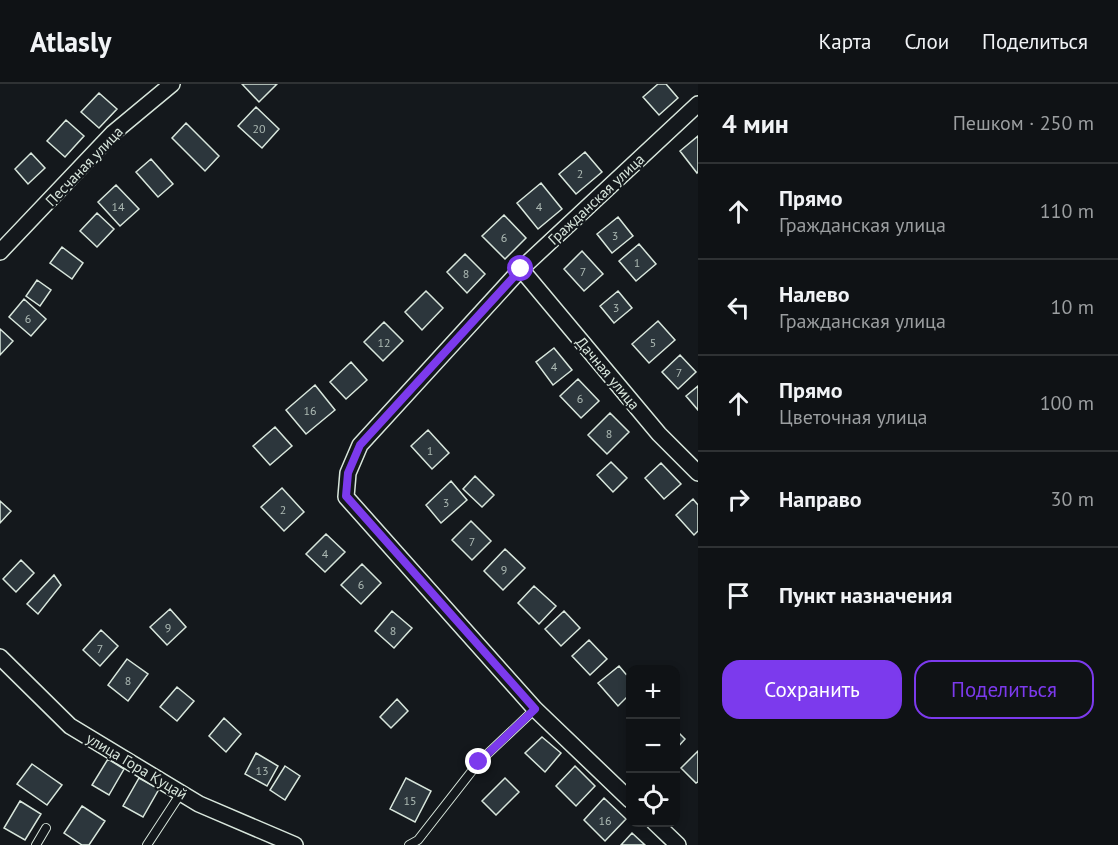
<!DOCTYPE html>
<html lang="ru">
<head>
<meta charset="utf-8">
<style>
  :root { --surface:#0f1215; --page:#1d2022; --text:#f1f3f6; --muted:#9b9ea0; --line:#2f3234; --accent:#7c3aed }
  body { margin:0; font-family:"PT Sans",sans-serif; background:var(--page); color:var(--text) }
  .controls { position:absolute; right:18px; bottom:18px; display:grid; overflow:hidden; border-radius:12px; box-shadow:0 3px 9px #0003 }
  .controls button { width:54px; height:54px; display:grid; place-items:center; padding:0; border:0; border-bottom:2px solid var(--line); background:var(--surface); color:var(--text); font:30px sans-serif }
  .stop { position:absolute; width:18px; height:18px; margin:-14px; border:4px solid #7c3aed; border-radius:50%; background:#fff }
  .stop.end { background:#7c3aed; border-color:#fff; box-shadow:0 2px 6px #0008 }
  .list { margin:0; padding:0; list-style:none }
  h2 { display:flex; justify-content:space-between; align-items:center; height:78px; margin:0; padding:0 24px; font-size:26px }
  h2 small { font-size:20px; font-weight:400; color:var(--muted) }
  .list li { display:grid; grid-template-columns:39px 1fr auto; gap:18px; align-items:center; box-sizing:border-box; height:96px; padding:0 24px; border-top:2px solid var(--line) }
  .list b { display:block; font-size:22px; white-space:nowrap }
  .list p { margin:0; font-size:20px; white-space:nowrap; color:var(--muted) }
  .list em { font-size:20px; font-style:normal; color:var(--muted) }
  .actions { display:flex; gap:12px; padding:18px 24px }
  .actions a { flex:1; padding:14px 0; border:2px solid var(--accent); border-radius:18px; text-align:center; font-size:21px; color:var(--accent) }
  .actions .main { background:var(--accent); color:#fff }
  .icon { flex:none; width:33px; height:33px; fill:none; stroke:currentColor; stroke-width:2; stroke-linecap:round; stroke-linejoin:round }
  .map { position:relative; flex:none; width:698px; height:761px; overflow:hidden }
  header { display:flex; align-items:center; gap:36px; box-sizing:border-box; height:84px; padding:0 30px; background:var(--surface); border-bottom:2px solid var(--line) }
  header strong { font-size:28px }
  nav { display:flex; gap:33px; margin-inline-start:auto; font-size:21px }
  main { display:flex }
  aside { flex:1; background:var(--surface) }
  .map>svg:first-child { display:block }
  .building { fill:#2c363c; stroke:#d8e6dc; stroke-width:1.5 }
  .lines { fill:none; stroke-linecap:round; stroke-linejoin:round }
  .service-casing { stroke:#d8e6dc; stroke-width:10 }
  .minor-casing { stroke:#d8e6dc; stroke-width:18 }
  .service { stroke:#14181c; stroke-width:8 }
  .minor { stroke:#14181c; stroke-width:15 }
  .route { stroke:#7c3aed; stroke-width:8 }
  .labels { text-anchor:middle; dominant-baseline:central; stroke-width:4.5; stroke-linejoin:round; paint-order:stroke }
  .number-label { font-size:12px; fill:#adbab4 }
  .street-label { font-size:15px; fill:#d8e6dc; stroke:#14181c }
</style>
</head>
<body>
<header>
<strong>Atlasly</strong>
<nav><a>Карта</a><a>Слои</a><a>Поделиться</a></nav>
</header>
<main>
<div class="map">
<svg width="698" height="761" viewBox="0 0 698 761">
  <rect width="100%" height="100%" fill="#14181c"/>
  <!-- building -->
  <path class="building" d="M242,0H277L259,18Z
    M658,0H666L678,14L659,31L643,13Z
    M99,9L117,25L99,44L81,28Z
    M256,23L279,45L262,64L238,42Z
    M66,36L84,52L65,73L47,57Z
    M186,39L219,72L205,87L172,54Z
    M698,52V88L697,89L680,67Z
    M585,68L602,88L576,110L559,90Z
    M31,69L45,84L28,100L15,85Z
    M151,75L173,100L158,113L136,88Z
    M541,99L562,125L538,145L517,119Z
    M116,101L139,125L120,142L98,118Z
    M97,129L114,145L97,163L80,147Z
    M504,131L526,154L505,175L482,152Z
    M618,133L633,152L612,169L597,150Z
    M639,160L656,180L636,197L619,177Z
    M62,163L83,179L72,195L50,179Z
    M582,167L603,190L584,207L564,185Z
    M465,170L485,190L467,209L447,188Z
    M37,196L51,206L40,222L26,212Z
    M426,207L443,224L422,246L405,228Z
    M618,207L632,224L614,239L600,222Z
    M24,215L46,235L31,252L9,233Z
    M658,237L675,256L649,279L632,260Z
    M384,238L403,257L383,277L364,258Z
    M0,245L13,257L0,271Z
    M554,264L572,286L553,301L536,278Z
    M680,271L696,288L678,305L662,288Z
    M351,278L367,296L346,315L330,298Z
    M578,295L599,317L581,334L560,312Z
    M315,301L335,326L306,350L286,326Z
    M698,302V326L686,312Z
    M610,329L629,348L607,370L588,351Z
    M275,343L292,362L270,381L253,362Z
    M428,346L449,369L432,385L411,362Z
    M611,378L627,394L613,408L597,391Z
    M661,379L681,400L664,415L645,394Z
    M475,392L494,411L482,423L463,405Z
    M451,397L467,416L441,439L426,421Z
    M282,404L304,428L284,447L261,423Z
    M693,415L698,421V447L694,451L676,431Z
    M0,417L11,427L0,439Z
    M471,437L491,457L472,476L452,456Z
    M326,450L345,468L325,488L306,470Z
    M505,465L525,484L503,506L484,487Z
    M21,476L34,489L16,508L3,495Z
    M362,480L381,499L361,520L341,501Z
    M54,491L61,501L38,530L27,520Z
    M534,502L556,522L539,540L518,519Z
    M170,525L186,543L167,561L150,543Z
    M392,527L412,544L394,564L375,547Z
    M564,527L580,544L561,562L545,545Z
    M101,546L118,562L100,582L83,566Z
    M589,556L607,575L590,591L572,572Z
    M127,575L148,590L128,617L108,601Z
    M619,582L630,595V610L618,622L598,599Z
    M177,603L194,617L177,637L160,623Z
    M397,615L408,627L391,644L380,633Z
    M224,634L241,650L226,668L209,652Z
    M676,646L685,655L676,665Z
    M542,653L561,669L545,688L525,669Z
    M698,667V698L696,699L681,684Z
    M256,669L278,682L267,702L245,690Z
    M108,675L124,685L109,711L92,701Z
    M32,680L62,701L47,721L17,700Z
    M285,682L300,692L285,716L270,706Z
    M575,682L595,702L576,722L556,702Z
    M139,694L159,705L143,733L123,722Z
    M406,694L431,707L415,738L390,725Z
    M505,694L519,708L496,731L482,717Z
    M604,714L626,735L605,757L584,736Z
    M20,717L41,730L25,756L4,744Z
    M82,722L105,737L89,761H82L64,749Z
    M632,749L645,761H621Z"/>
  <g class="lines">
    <!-- service casing -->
    <g class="service-casing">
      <path id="service" d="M36,761L46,744
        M147,761L181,709
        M409,761L418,756L479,678L535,625"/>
    </g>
    <!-- minor casing -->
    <g class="minor-casing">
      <path id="minor" d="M0,168L113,49L172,0
        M521,185L659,350L698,389
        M0,573L70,642L199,720L295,761
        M630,716L535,625L346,413L348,389L360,361L521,185L698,20
        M654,738L678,761"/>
    </g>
    <!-- service -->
    <use href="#service" class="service"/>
    <!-- minor -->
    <use href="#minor" class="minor"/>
  </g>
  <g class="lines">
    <!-- route -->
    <path class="route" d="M479,678L535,625L346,412L348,389L360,361L521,185"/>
  </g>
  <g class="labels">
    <!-- number labels -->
    <g class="number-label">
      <text x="259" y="44">20</text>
      <text x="580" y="89">2</text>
      <text x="118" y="122">14</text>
      <text x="539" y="122">4</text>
      <text x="615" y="151">3</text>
      <text x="504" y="153">6</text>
      <text x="637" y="178">1</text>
      <text x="583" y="187">7</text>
      <text x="466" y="189">8</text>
      <text x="616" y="223">3</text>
      <text x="28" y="234">6</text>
      <text x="384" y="258">12</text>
      <text x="653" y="258">5</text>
      <text x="554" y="282">4</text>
      <text x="679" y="288">7</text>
      <text x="580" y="314">6</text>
      <text x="310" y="326">16</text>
      <text x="609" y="349">8</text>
      <text x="430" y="366">1</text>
      <text x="446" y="418">3</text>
      <text x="283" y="425">2</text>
      <text x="472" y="457">7</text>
      <text x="325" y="469">4</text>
      <text x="504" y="485">9</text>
      <text x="361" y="500">6</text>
      <text x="168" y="543">9</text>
      <text x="393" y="546">8</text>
      <text x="100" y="564">7</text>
      <text x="128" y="596">8</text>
      <text x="262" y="686">13</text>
      <text x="410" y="716">15</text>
      <text x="605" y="736">16</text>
    </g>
    <!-- street labels -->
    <g class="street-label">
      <text transform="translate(84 82) rotate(-46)">Песчаная улица</text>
      <text transform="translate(596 115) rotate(-43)">Гражданская улица</text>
      <text transform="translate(608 289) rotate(50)">Дачная улица</text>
      <text transform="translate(137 682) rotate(31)">улица Гора Куцай</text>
    </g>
  </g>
</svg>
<div class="controls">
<button>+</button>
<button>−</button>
<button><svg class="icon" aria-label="locate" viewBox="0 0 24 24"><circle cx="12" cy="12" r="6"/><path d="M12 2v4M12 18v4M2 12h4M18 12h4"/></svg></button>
</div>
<div class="stop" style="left:521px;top:185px"></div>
<div class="stop end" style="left:479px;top:678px"></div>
</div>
<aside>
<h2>4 мин<small>Пешком · 250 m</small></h2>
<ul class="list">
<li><svg class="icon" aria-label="ahead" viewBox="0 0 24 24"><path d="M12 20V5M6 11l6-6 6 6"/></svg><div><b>Прямо</b><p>Гражданская улица</p></div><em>110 m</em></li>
<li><svg class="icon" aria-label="left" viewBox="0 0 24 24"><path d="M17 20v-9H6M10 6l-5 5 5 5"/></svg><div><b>Налево</b><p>Гражданская улица</p></div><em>10 m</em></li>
<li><svg class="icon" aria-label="ahead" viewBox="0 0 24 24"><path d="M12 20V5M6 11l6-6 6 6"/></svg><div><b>Прямо</b><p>Цветочная улица</p></div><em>100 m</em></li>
<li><svg class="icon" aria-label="right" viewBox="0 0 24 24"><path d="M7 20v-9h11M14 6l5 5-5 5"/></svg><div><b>Направо</b></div><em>30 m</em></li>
<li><svg class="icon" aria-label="arrive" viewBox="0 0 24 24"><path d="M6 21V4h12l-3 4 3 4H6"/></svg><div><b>Пункт назначения</b></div></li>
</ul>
<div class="actions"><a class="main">Сохранить</a><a>Поделиться</a></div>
</aside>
</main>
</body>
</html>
